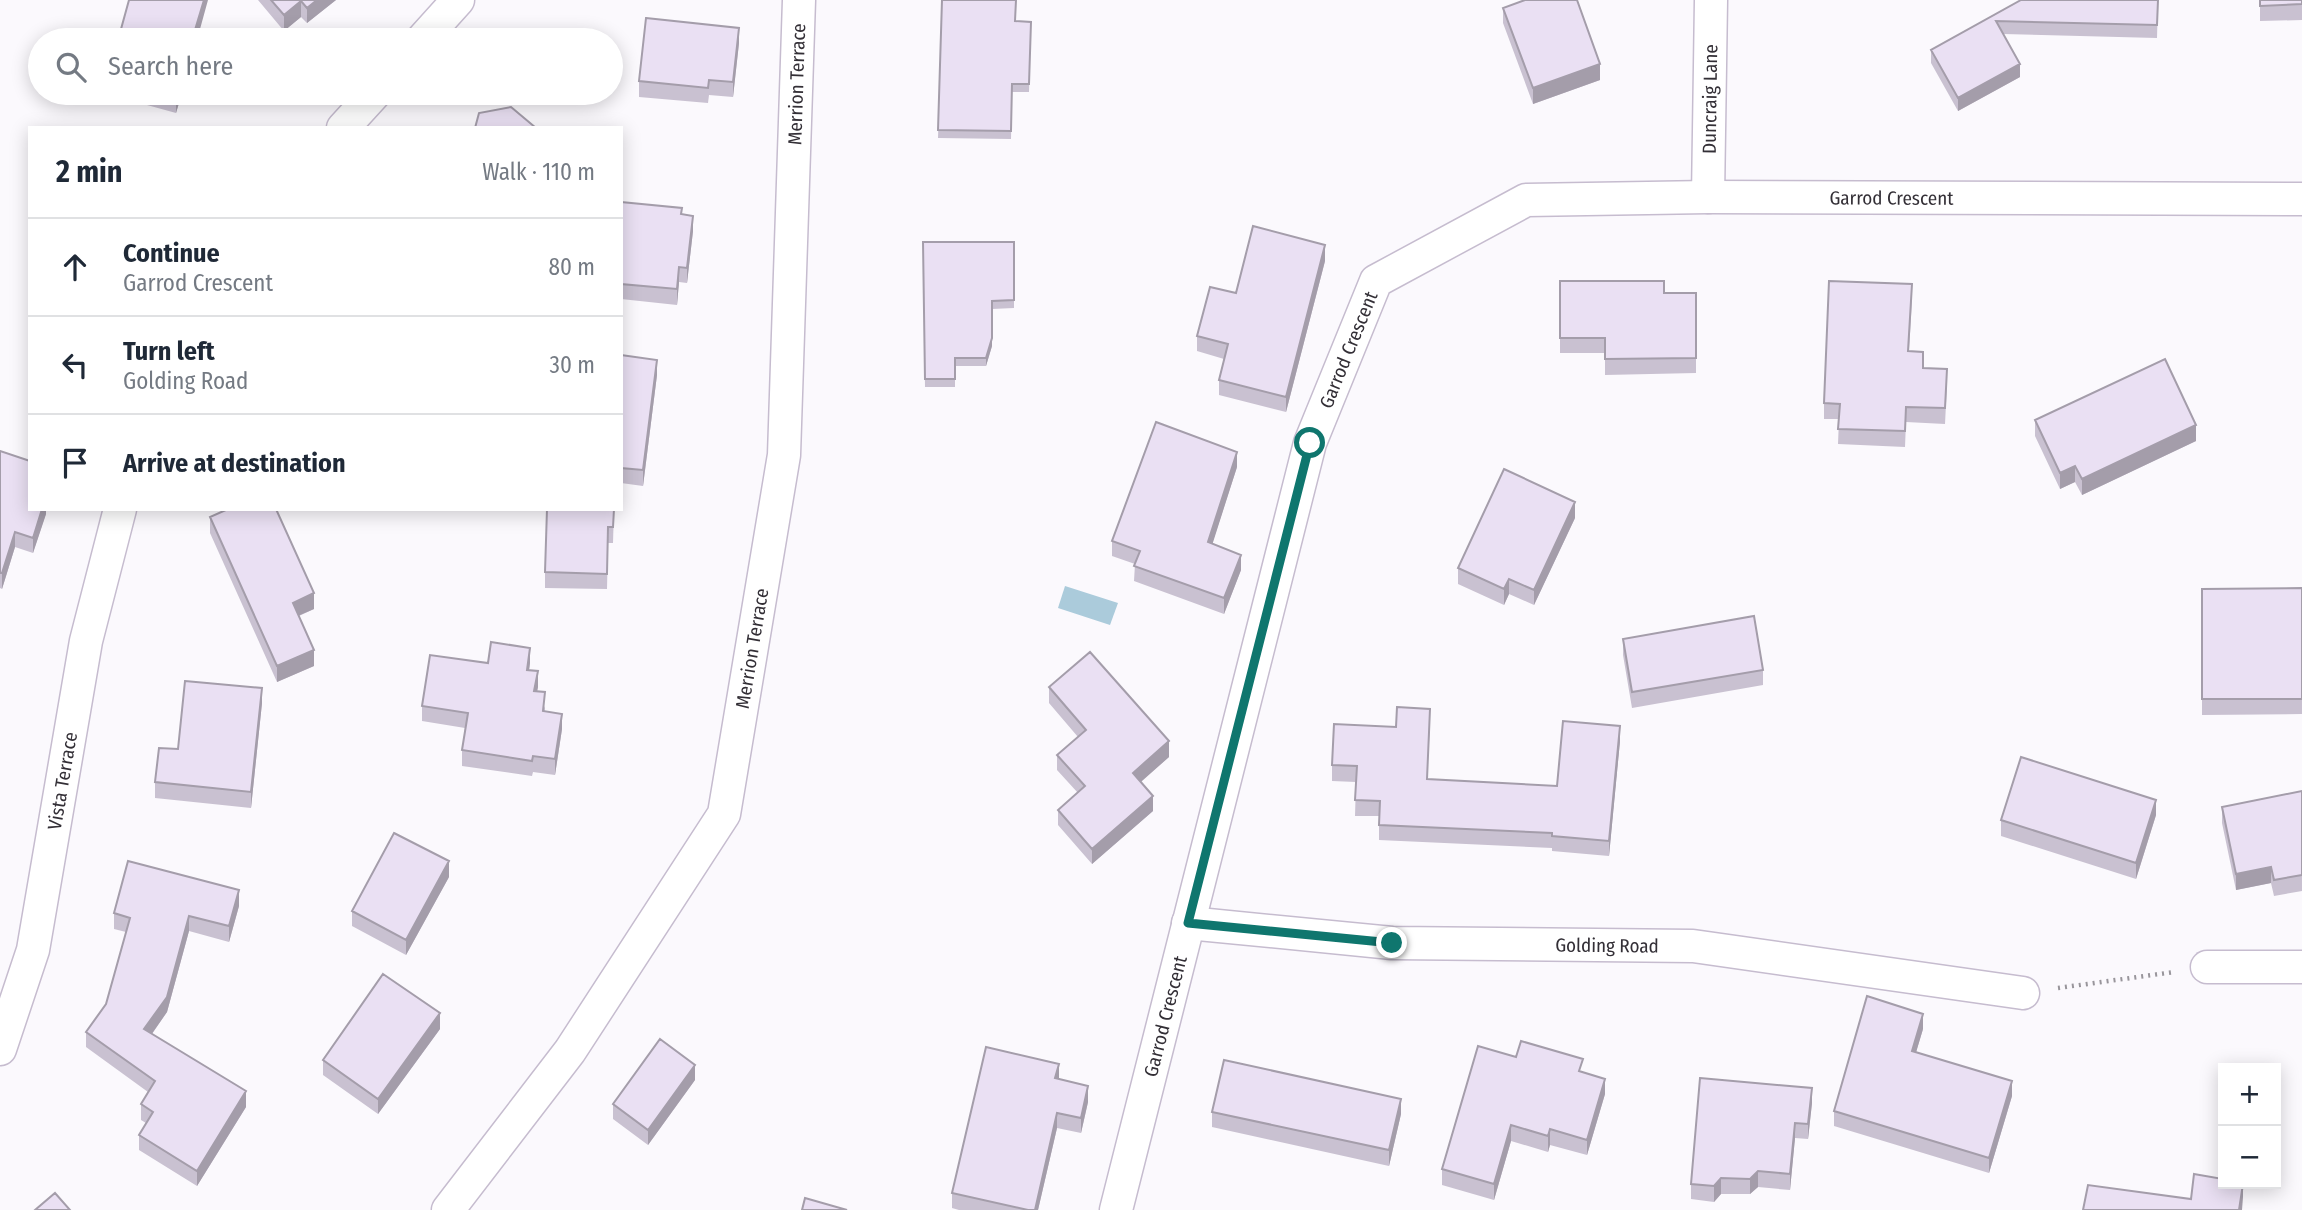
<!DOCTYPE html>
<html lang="en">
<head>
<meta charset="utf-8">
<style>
  :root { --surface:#fff; --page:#f2f2f3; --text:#1f2937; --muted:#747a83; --line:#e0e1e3 }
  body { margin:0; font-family:"Fira Sans Condensed",sans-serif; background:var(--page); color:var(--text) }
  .controls { position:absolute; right:21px; bottom:21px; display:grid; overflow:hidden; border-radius:0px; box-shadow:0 4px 18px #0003 }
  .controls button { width:63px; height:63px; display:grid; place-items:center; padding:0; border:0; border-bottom:2px solid var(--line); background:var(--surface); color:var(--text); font:35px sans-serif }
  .stop { position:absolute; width:21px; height:21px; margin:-16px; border:5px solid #0f766e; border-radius:50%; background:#fff }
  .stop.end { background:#0f766e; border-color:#fff; box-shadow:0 2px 7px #0008 }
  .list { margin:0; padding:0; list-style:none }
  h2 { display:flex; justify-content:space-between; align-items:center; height:91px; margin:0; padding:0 28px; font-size:30px }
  h2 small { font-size:23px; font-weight:400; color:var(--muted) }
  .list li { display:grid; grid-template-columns:46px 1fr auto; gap:21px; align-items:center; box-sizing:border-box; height:98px; padding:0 28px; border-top:2px solid var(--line) }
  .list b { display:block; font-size:26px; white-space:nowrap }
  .list p { margin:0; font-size:23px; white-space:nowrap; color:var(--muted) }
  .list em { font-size:23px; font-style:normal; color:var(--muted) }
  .icon { flex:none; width:38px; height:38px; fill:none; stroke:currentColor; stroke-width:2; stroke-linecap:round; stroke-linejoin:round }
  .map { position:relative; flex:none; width:2302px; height:1210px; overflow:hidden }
  .search { position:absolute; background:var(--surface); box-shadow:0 4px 18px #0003; left:28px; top:28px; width:595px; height:77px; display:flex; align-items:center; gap:18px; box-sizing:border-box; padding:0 24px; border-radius:38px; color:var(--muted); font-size:26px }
  .panel { position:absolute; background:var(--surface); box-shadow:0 4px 18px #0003; left:28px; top:126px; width:595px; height:385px; border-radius:0px }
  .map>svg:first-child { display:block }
  .water { fill:#abcbdb }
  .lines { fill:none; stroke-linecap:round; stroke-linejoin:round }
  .minor-casing { stroke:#c6bccf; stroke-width:35 }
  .path { stroke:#98959b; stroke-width:4.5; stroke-dasharray:2 5; stroke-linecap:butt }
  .minor { stroke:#fff; stroke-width:32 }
  .wall { fill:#c9c1d1 }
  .shaded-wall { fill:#a49daa }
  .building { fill:#eae0f3; stroke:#a49daa; stroke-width:2 }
  .route { stroke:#0f766e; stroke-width:9 }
  .labels { text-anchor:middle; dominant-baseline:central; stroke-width:5; stroke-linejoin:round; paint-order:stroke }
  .street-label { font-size:19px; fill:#332f36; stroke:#fbf9fd }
</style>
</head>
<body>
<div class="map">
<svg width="2302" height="1210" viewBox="0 0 2302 1210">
  <rect width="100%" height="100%" fill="#fbf9fd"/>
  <!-- water -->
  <path class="water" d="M1065,586L1118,603L1110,625L1058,608Z"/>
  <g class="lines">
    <!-- minor casing -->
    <g class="minor-casing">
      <g id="minor">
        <path d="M422,40L458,0"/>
        <path d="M343,128L375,93"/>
        <path id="s1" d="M1708,197L1711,0"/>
        <path id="s2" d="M1188,923L1392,943L1693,946L2023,993"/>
        <path d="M2207,967H2302"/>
        <path id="s3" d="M0,1049L33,950L86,641L120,509"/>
        <path id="s4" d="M448,1210L570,1051L724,814L784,455L799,0"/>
        <path id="s5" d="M1116,1210L1310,443L1376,281L1526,200L1708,197L2302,199"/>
      </g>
    </g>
    <!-- path -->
    <path class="path" d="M2058,988L2174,972"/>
    <!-- minor -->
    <use href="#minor" class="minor"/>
  </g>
  <!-- wall -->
  <path class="wall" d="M258,0H336L307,23L301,17L284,31Z
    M942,0L1015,21L1031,22L1029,92H1012L1011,139L938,138Z
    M2021,0H2158L2157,38L2003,34L2020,77L1958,111L1931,63V50Z
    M2260,0H2302V20L2260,21Z
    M1503,8L1600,80L1533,104L1503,23Z
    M739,43L733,97L709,95L708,103L639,97V81Z
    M107,93H182L176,113L107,94Z
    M621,202L682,214L693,231L687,283L679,282L677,305L621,299Z
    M923,242H1014V308L992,309V346L986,366H955V387H925Z
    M1325,261L1286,412L1219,395V380L1224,359L1197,351V336L1236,293Z
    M1560,281L1664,293H1696V373L1605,375V353H1560Z
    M1912,299L1909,351L1923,368L1947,384L1945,424L1906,422L1905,447L1838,444L1839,419H1824V403Z
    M621,355L657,375L643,486L621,483Z
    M2035,420L2196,441L2082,495L2075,482L2060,489L2035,436Z
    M0,451L30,509H46V514L33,553L15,547L2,589L0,588Z
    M1237,467L1212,544L1241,570L1224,614L1134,581L1135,564L1112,556V541Z
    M614,509L613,543H608L607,589L545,588V572Z
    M210,517L314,609L299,616L314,666L277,682L210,533Z
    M1575,518L1534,605L1509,594L1504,605L1458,584V568Z
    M2302,588V714L2202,715V589Z
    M1623,639L1763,670V685L1632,708L1623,655Z
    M488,663H530L529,670L538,687L537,691L545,708V711L562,729L555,775L533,772L532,776L462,766V750L465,728L422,721V706Z
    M1049,687L1169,757L1140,782L1153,811L1092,864L1058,825V810L1078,793L1057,770V755L1078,737L1049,703Z
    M262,703L251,808L155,798V782L178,749Z
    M1430,725L1427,779L1557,786L1620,741L1609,856L1552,851V848L1379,840V816H1355L1356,782L1332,781V765L1396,727Z
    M2302,791V891L2274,896L2271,883L2236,890L2222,823V807Z
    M2156,815L2136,879L2001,836V820Z
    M449,877L406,955L352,926V911Z
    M239,906L229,942L189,931L167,1012L152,1034L246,1107L197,1186L139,1150V1135L146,1123L141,1120V1104L148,1092L86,1047V1032L106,1004L126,932L114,929V913Z
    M440,1029L378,1114L323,1075V1060Z
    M1923,1029L1916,1052L2012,1096L1989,1173L1834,1126V1111Z
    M1516,1057L1583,1072L1605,1094L1587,1155L1550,1145L1548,1152L1511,1141L1494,1200L1442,1185V1169Z
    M1059,1079L1088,1102L1081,1133L1057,1128L1038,1210H959L952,1208V1193Z
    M695,1080L648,1145L613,1119V1104Z
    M1812,1103L1808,1139L1795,1138L1790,1190L1758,1187L1750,1194H1721L1714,1202L1691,1199V1184Z
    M1212,1112L1401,1114L1389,1166L1212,1127Z"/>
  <!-- shaded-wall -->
  <path class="shaded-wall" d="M204,0H208L197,40H192Z
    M317,0H336L307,23V8Z
    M301,1V17L284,31V15Z
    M739,28V43L733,97V82Z
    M1600,64V80L1533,104V88Z
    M2020,64V77L1958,111V98Z
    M177,93H182L176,113V98Z
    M693,216V231L687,283V268Z
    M1325,245V261L1286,412V397Z
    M679,267V282L677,305V289Z
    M992,338V346L986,366V358Z
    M657,360V375L643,486V470Z
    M2196,425V441L2082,495V479Z
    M1237,452V467L1208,558V542Z
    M2075,466V482L2060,489V473Z
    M1575,502V518L1534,605V590Z
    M42,509H46V514L33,553V538Z
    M15,532V547L2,589V573Z
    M1241,555V570L1224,614V598Z
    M1509,579V594L1504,605V589Z
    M314,593V609L293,618V603Z
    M530,648V663L527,685V670Z
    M314,650V666L277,682V666Z
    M538,671V687L534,706V691Z
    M262,688V703L251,808V792Z
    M562,714V729L555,775V759Z
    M1620,726V741L1609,856V841Z
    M1169,741V757L1133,789V773Z
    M1153,796V811L1092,864V849Z
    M2156,800V815L2136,879V863Z
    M449,861V877L406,955V940Z
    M2271,867V883L2236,890V874Z
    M239,890V906L229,942V926Z
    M189,916V931L167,1012L144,1045V1029Z
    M440,1013V1029L378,1114V1099Z
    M1923,1014V1029L1912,1066V1051Z
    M1059,1064V1079L1055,1078Z
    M695,1065V1080L648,1145V1130Z
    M1605,1079V1094L1587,1155V1140Z
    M2012,1081V1096L1989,1173V1158Z
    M1088,1086V1102L1081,1133V1118Z
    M1812,1088V1103L1808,1139V1124Z
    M246,1091V1107L197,1186V1171Z
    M1401,1099V1114L1389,1166V1150Z
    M1057,1113V1128L1038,1210H1035Z
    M1795,1123V1138L1790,1190V1174Z
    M1511,1125V1141L1494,1200V1184Z
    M1550,1129V1145L1548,1152V1136Z
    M1758,1171V1187L1750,1194V1179Z
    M1721,1178V1194L1714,1202V1186Z
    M2243,1184V1197L2242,1210H2239Z"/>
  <!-- building -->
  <path class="building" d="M129,0H204L192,40H118Z
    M271,0H317L307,8L301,1L284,15Z
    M942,0H1016L1015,21L1031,22L1029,84H1012L1011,131L938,130Z
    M1525,0H1577L1600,64L1533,88L1503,8Z
    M2021,0H2158L2157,25L1996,21L2020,64L1958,98L1931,50Z
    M2260,0H2302V4L2260,6Z
    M646,18L739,28L733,82L709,80L708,88L639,81Z
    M158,93H177L176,98Z
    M511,107L536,128H475L479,113Z
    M621,202L682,208L681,214L693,216L687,268L679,267L677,289L621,284Z
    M1253,226L1325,245L1286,397L1219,380L1228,344L1197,336L1210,287L1236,293Z
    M923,242H1014V300L992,301V338L986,358H955V379H925Z
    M1560,281H1664V293H1696V358L1605,359V338H1560Z
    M1829,281L1912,284L1908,351L1923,352V368L1947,369L1945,408L1906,407L1905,431L1838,429L1840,404L1824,403Z
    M621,355L657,360L643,470L621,468Z
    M2165,359L2196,425L2082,479L2075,466L2060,473L2035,420Z
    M1156,422L1237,452L1208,542L1241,555L1224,598L1134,566L1140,551L1112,541Z
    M0,451L30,461V509H42L33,538L15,532L2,573H0Z
    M1504,469L1575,502L1534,590L1509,579L1504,589L1458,568Z
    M228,509H276L314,593L293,603L314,650L277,666L210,517Z
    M547,509H614L613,527H608L607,574L545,572Z
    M2302,588V699H2202V589Z
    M1754,616L1763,670L1632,692L1623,639Z
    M491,642L530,648L527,670L538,671L534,691L545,692L543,711L562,714L555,759L533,756L532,761L462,750L468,713L422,706L430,655L488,663Z
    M1090,652L1169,741L1133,773L1153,796L1092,849L1058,810L1085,786L1057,755L1086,730L1049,687Z
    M185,681L262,688L251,792L155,782L159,748L178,749Z
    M1397,707L1430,709L1427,779L1557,786L1563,721L1620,726L1609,841L1552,836V833L1379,825L1380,801L1355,800L1357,766L1332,765L1334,724L1396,727Z
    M2021,757L2156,800L2136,863L2001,820Z
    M2302,791V875L2274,880L2271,867L2236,874L2222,807Z
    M394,833L449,861L406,940L352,911Z
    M128,861L239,890L229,926L189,916L167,997L144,1029L246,1091L197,1171L139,1135L153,1112L141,1104L155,1081L86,1032L106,1004L130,918L114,913Z
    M383,974L440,1013L378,1099L323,1060Z
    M1867,996L1923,1014L1912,1051L2012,1081L1989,1158L1834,1111Z
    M660,1039L695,1065L648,1130L613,1104Z
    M1521,1041L1583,1059L1579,1071L1605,1079L1587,1140L1550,1129L1548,1136L1511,1125L1494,1184L1442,1169L1478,1046L1516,1057Z
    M986,1047L1059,1064L1055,1078L1088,1086L1081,1118L1057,1113L1035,1210H1028L952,1193Z
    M1224,1060L1401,1099L1389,1150L1212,1112Z
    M1700,1078L1812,1088L1808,1124L1795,1123L1790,1174L1758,1171L1750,1179L1721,1178L1714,1186L1691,1184Z
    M2194,1174L2223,1179V1184H2243L2239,1210H2083L2088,1185L2191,1199Z
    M55,1193L70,1210H35Z
    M805,1198L847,1210H802Z"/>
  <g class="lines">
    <!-- route -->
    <path class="route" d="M1310,443L1188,923L1392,943"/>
  </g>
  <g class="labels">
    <!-- street labels -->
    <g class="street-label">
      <text stroke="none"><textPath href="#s4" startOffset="1218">Merrion Terrace</textPath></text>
      <text stroke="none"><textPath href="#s1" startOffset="98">Duncraig Lane</textPath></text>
      <text stroke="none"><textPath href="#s5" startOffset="1502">Garrod Crescent</textPath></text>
      <text stroke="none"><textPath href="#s5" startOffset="892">Garrod Crescent</textPath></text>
      <text stroke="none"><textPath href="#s4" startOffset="651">Merrion Terrace</textPath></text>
      <text stroke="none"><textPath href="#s3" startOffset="276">Vista Terrace</textPath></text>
      <text stroke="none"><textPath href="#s2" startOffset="420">Golding Road</textPath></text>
      <text stroke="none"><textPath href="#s5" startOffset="200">Garrod Crescent</textPath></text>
    </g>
  </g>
</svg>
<div class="controls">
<button>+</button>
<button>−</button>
</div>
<div class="stop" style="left:1310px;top:443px"></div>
<div class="stop end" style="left:1392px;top:943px"></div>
<div class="search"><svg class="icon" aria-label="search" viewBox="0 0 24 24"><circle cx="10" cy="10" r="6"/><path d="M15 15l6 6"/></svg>Search here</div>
<section class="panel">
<h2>2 min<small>Walk · 110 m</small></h2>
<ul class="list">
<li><svg class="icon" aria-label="ahead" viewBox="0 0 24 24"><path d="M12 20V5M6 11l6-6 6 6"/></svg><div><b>Continue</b><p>Garrod Crescent</p></div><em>80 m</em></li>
<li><svg class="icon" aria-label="left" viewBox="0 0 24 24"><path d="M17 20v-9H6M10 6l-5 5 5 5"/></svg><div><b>Turn left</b><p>Golding Road</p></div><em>30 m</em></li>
<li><svg class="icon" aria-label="arrive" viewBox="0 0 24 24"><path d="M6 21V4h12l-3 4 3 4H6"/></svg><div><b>Arrive at destination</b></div></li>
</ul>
</section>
</div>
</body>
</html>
